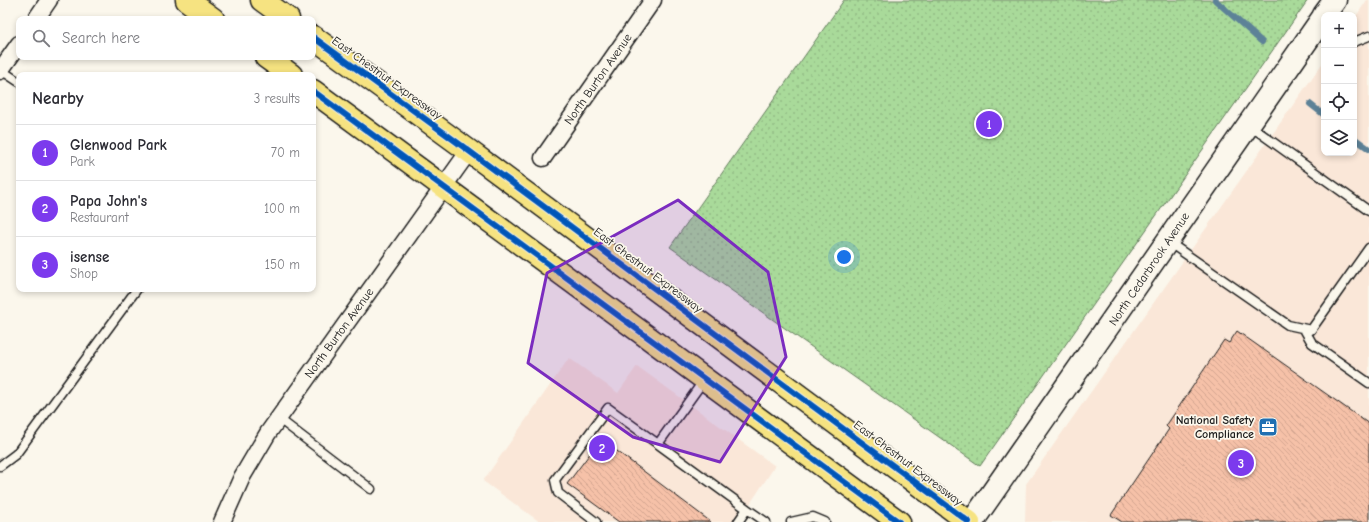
<!DOCTYPE html>
<html lang="en">
<head>
<meta charset="utf-8">
<style>
  :root { --surface:#fff; --page:#f7f7f7; --text:#2b2b33; --muted:#7c7c81; --line:#e1e1e2; --accent:#7c3aed }
  body { margin:0; font-family:"Comic Neue",sans-serif; background:var(--page); color:var(--text) }
  .controls { position:absolute; right:12px; top:12px; display:grid; overflow:hidden; border-radius:8px; box-shadow:0 2px 6px #0003 }
  .controls button { width:36px; height:36px; display:grid; place-items:center; padding:0; border:0; border-bottom:1px solid var(--line); background:var(--surface); color:var(--text); font:20px sans-serif }
  .you { position:absolute; left:844px; top:257px; width:14px; height:14px; margin:-10px; border:3px solid #fff; border-radius:50%; background:#1a73e8; box-shadow:0 0 0 6px #1a73e833 }
  .badge { display:grid; place-items:center; width:26px; height:26px; border-radius:50%; background:var(--accent); color:#fff; font-size:13px; font-weight:700 }
  .pin { position:absolute; translate:-50% -50%; border:2px solid #fff; box-shadow:0 1px 4px #0006 }
  .list { margin:0; padding:0; list-style:none }
  h2 { display:flex; justify-content:space-between; align-items:center; height:52px; margin:0; padding:0 16px; font-size:17px }
  h2 small { font-size:13px; font-weight:400; color:var(--muted) }
  .list li { display:grid; grid-template-columns:26px 1fr auto; gap:12px; align-items:center; box-sizing:border-box; height:56px; padding:0 16px; border-top:1px solid var(--line) }
  .list b { display:block; font-size:15px; white-space:nowrap }
  .list p { margin:0; font-size:13px; white-space:nowrap; color:var(--muted) }
  .list em { font-size:13px; font-style:normal; color:var(--muted) }
  .icon { flex:none; width:22px; height:22px; fill:none; stroke:currentColor; stroke-width:2; stroke-linecap:round; stroke-linejoin:round }
  .map { position:relative; flex:none; width:1369px; height:522px; overflow:hidden }
  .search { position:absolute; background:var(--surface); box-shadow:0 2px 6px #0003; left:16px; top:16px; width:300px; height:44px; display:flex; align-items:center; gap:10px; box-sizing:border-box; padding:0 14px; border-radius:8px; color:var(--muted); font-size:15px }
  .panel { position:absolute; background:var(--surface); box-shadow:0 2px 6px #0003; left:16px; top:72px; width:300px; height:220px; border-radius:8px }
  .map>svg:first-child { display:block }
  .built { fill:#fae7d8 }
  .park { fill:url(#park-dots); stroke:#627b5b }
  .lines { fill:none; stroke-linecap:round; stroke-linejoin:round }
  .stream { stroke:#5d8297; stroke-width:6 }
  .building { fill:url(#building-back-hatch); stroke:#1c1c1c }
  .lane-casing { stroke:#1c1c1c; stroke-width:11 }
  .street-casing { stroke:#1c1c1c; stroke-width:19 }
  .secondary-casing { stroke:#1c1c1c; stroke-width:25 }
  .primary-casing { stroke:#1c1c1c; stroke-width:25 }
  .lane { stroke:#fbf7ec; stroke-width:8 }
  .street { stroke:#fbf7ec; stroke-width:16 }
  .secondary { stroke:#fbf7ec; stroke-width:22 }
  .primary { stroke:#f6e381; stroke-width:22 }
  .cycleway-casing { stroke:#fbf7ec; stroke-width:8 }
  .cycleway { stroke:#0057b8; stroke-width:6 }
  .marked { fill:#7b2cbf; fill-opacity:0.2; stroke:#7b2cbf; stroke-width:3; stroke-linejoin:round }
  .labels { text-anchor:middle; dominant-baseline:central; stroke-width:3.5; stroke-linejoin:round; paint-order:stroke }
  .street-label { font-size:12px; fill:#1c1c1c; stroke:#fbf7ec }
  .poi-label { font-size:12px; font-weight:bold; fill:#1c1c1c; stroke:#fbf7ec; text-anchor:end }
</style>
</head>
<body>
<div class="map">
<svg width="1369" height="522" viewBox="0 0 1369 522">
  <defs>
    <pattern id="park-dots" width="8" height="8" patternUnits="userSpaceOnUse"><rect width="8" height="8" fill="#a9da9a"/><path d="M2 2h.1M6 6h.1" fill="none" stroke="#91ba84" stroke-width="1.8" stroke-linecap="round"/></pattern>
    <pattern id="building-back-hatch" width="6" height="6" patternUnits="userSpaceOnUse"><rect width="6" height="6" fill="#f6c1a8"/><path d="M-1 5l2 2M0 0l6 6M5-1l2 2" fill="none" stroke="#d2a590"/></pattern>
  </defs>
  <rect width="100%" height="100%" fill="#fbf7ec"/>
  <filter id="ink" filterUnits="userSpaceOnUse"><feTurbulence type="fractalNoise" baseFrequency=".025" numOctaves="2"/><feDisplacementMap in="SourceGraphic" scale="8" xChannelSelector="R" yChannelSelector="G"/><feConvolveMatrix kernelMatrix="1 2 1 2 8 2 1 2 1" color-interpolation-filters="sRGB"/></filter>
  <g filter="url(#ink)">
    <!-- built -->
    <path class="built" d="M1367,0H1369V522H1025L1026,484L1324,61V153H1354V19Z
      M569,358L618,393L637,366L775,466L738,522H540L483,481Z"/>
    <!-- park -->
    <path class="park" d="M844,0H1308L980,466L670,247Z"/>
    <g class="lines">
      <!-- stream -->
      <path class="stream" d="M1215,0L1262,42
        M1310,104L1324,115
        M1354,138L1369,149"/>
    </g>
    <!-- building -->
    <path class="building" d="M1237,331L1369,424V522H1122L1111,515L1169,429L1166,426L1224,340L1229,343Z
      M601,439L711,522H619L567,484Z"/>
    <g class="lines">
      <!-- lane casing -->
      <g class="lane-casing">
        <path id="lane" d="M1354,42L1369,36
          M1,70L19,82
          M1249,125L1369,211
          M1167,241L1288,325L1311,330L1369,248
          M1304,329L1312,343L1369,383
          M278,418L371,489
          M658,444L747,509L738,522
          M0,466L16,454L137,289
          M747,509L766,522
          M596,522L558,493L555,480L608,408L658,444L704,380
          M791,522L813,517L825,522"/>
      </g>
      <!-- street casing -->
      <g class="street-casing">
        <path id="street" d="M36,19L49,0
          M0,71L19,44
          M543,158L653,0
          M222,522L242,477L268,433L469,151"/>
      </g>
      <!-- secondary casing -->
      <g class="secondary-casing">
        <path id="secondary" d="M1324,15L1335,0
          M972,522L1324,16"/>
      </g>
      <!-- primary casing -->
      <g class="primary-casing">
        <path id="primary" d="M187,0L213,19
          M262,0L288,19
          M313,37L469,151L969,522
          M266,57L291,75
          M313,91L899,522"/>
      </g>
      <!-- lane -->
      <use href="#lane" class="lane"/>
      <!-- street -->
      <use href="#street" class="street"/>
      <!-- secondary -->
      <use href="#secondary" class="secondary"/>
      <!-- primary -->
      <use href="#primary" class="primary"/>
      <!-- cycleway casing -->
      <g class="cycleway-casing">
        <path id="cycleway" d="M313,37L469,151L969,522
          M313,91L899,522"/>
      </g>
      <!-- cycleway -->
      <use href="#cycleway" class="cycleway"/>
    </g>
  </g>
  <!-- marked area -->
  <path class="marked" d="M678,200L768,272L786,357L720,462L633,437L528,363L547,273Z"/>
  <!-- icons -->
  <defs>
    <g id="office-square" transform="scale(1)"><rect x="-9" y="-9" width="18" height="18" rx="4" fill="#1f6fb2" stroke="#fbf7ec"/><path d="M-6-3h4V-5.5h4V-3h4V5H-6ZM-1-4.5V-3h2v-1.5ZM-6 0V1H6V0Z" fill="#fff"/></g>
  </defs>
  <g fill-rule="evenodd">
    <use href="#office-square" x="1268" y="427"/>
  </g>
  <g class="labels">
    <!-- street labels -->
    <g class="street-label">
      <text transform="translate(387 78) rotate(36)">East Chestnut Expressway</text>
      <text transform="translate(598 79) rotate(-55)">North Burton Avenue</text>
      <text transform="translate(1149 269) rotate(-56)">North Cedarbrook Avenue</text>
      <text transform="translate(648 270) rotate(37)">East Chestnut Expressway</text>
      <text transform="translate(339 333) rotate(-54)">North Burton Avenue</text>
      <text transform="translate(908 463) rotate(37)">East Chestnut Expressway</text>
    </g>
    <!-- poi labels -->
    <g class="poi-label">
      <text x="1254" y="420">National Safety<tspan x="1254" dy="14">Compliance</tspan></text>
    </g>
  </g>
</svg>
<div class="controls">
<button>+</button>
<button>−</button>
<button><svg class="icon" aria-label="locate" viewBox="0 0 24 24"><circle cx="12" cy="12" r="6"/><path d="M12 2v4M12 18v4M2 12h4M18 12h4"/></svg></button>
<button><svg class="icon" aria-label="layers" viewBox="0 0 24 24"><path d="M12 4l9 5-9 5-9-5zM3 14l9 5 9-5"/></svg></button>
</div>
<div class="you"></div>
<div class="pin badge" style="left:989px;top:124px">1</div>
<div class="pin badge" style="left:602px;top:448px">2</div>
<div class="pin badge" style="left:1241px;top:463px">3</div>
<div class="search"><svg class="icon" aria-label="search" viewBox="0 0 24 24"><circle cx="10" cy="10" r="6"/><path d="M15 15l6 6"/></svg>Search here</div>
<section class="panel">
<h2>Nearby<small>3 results</small></h2>
<ul class="list">
<li><span class="badge">1</span><div><b>Glenwood Park</b><p>Park</p></div><em>70 m</em></li>
<li><span class="badge">2</span><div><b>Papa John's</b><p>Restaurant</p></div><em>100 m</em></li>
<li><span class="badge">3</span><div><b>isense</b><p>Shop</p></div><em>150 m</em></li>
</ul>
</section>
</div>
</body>
</html>
